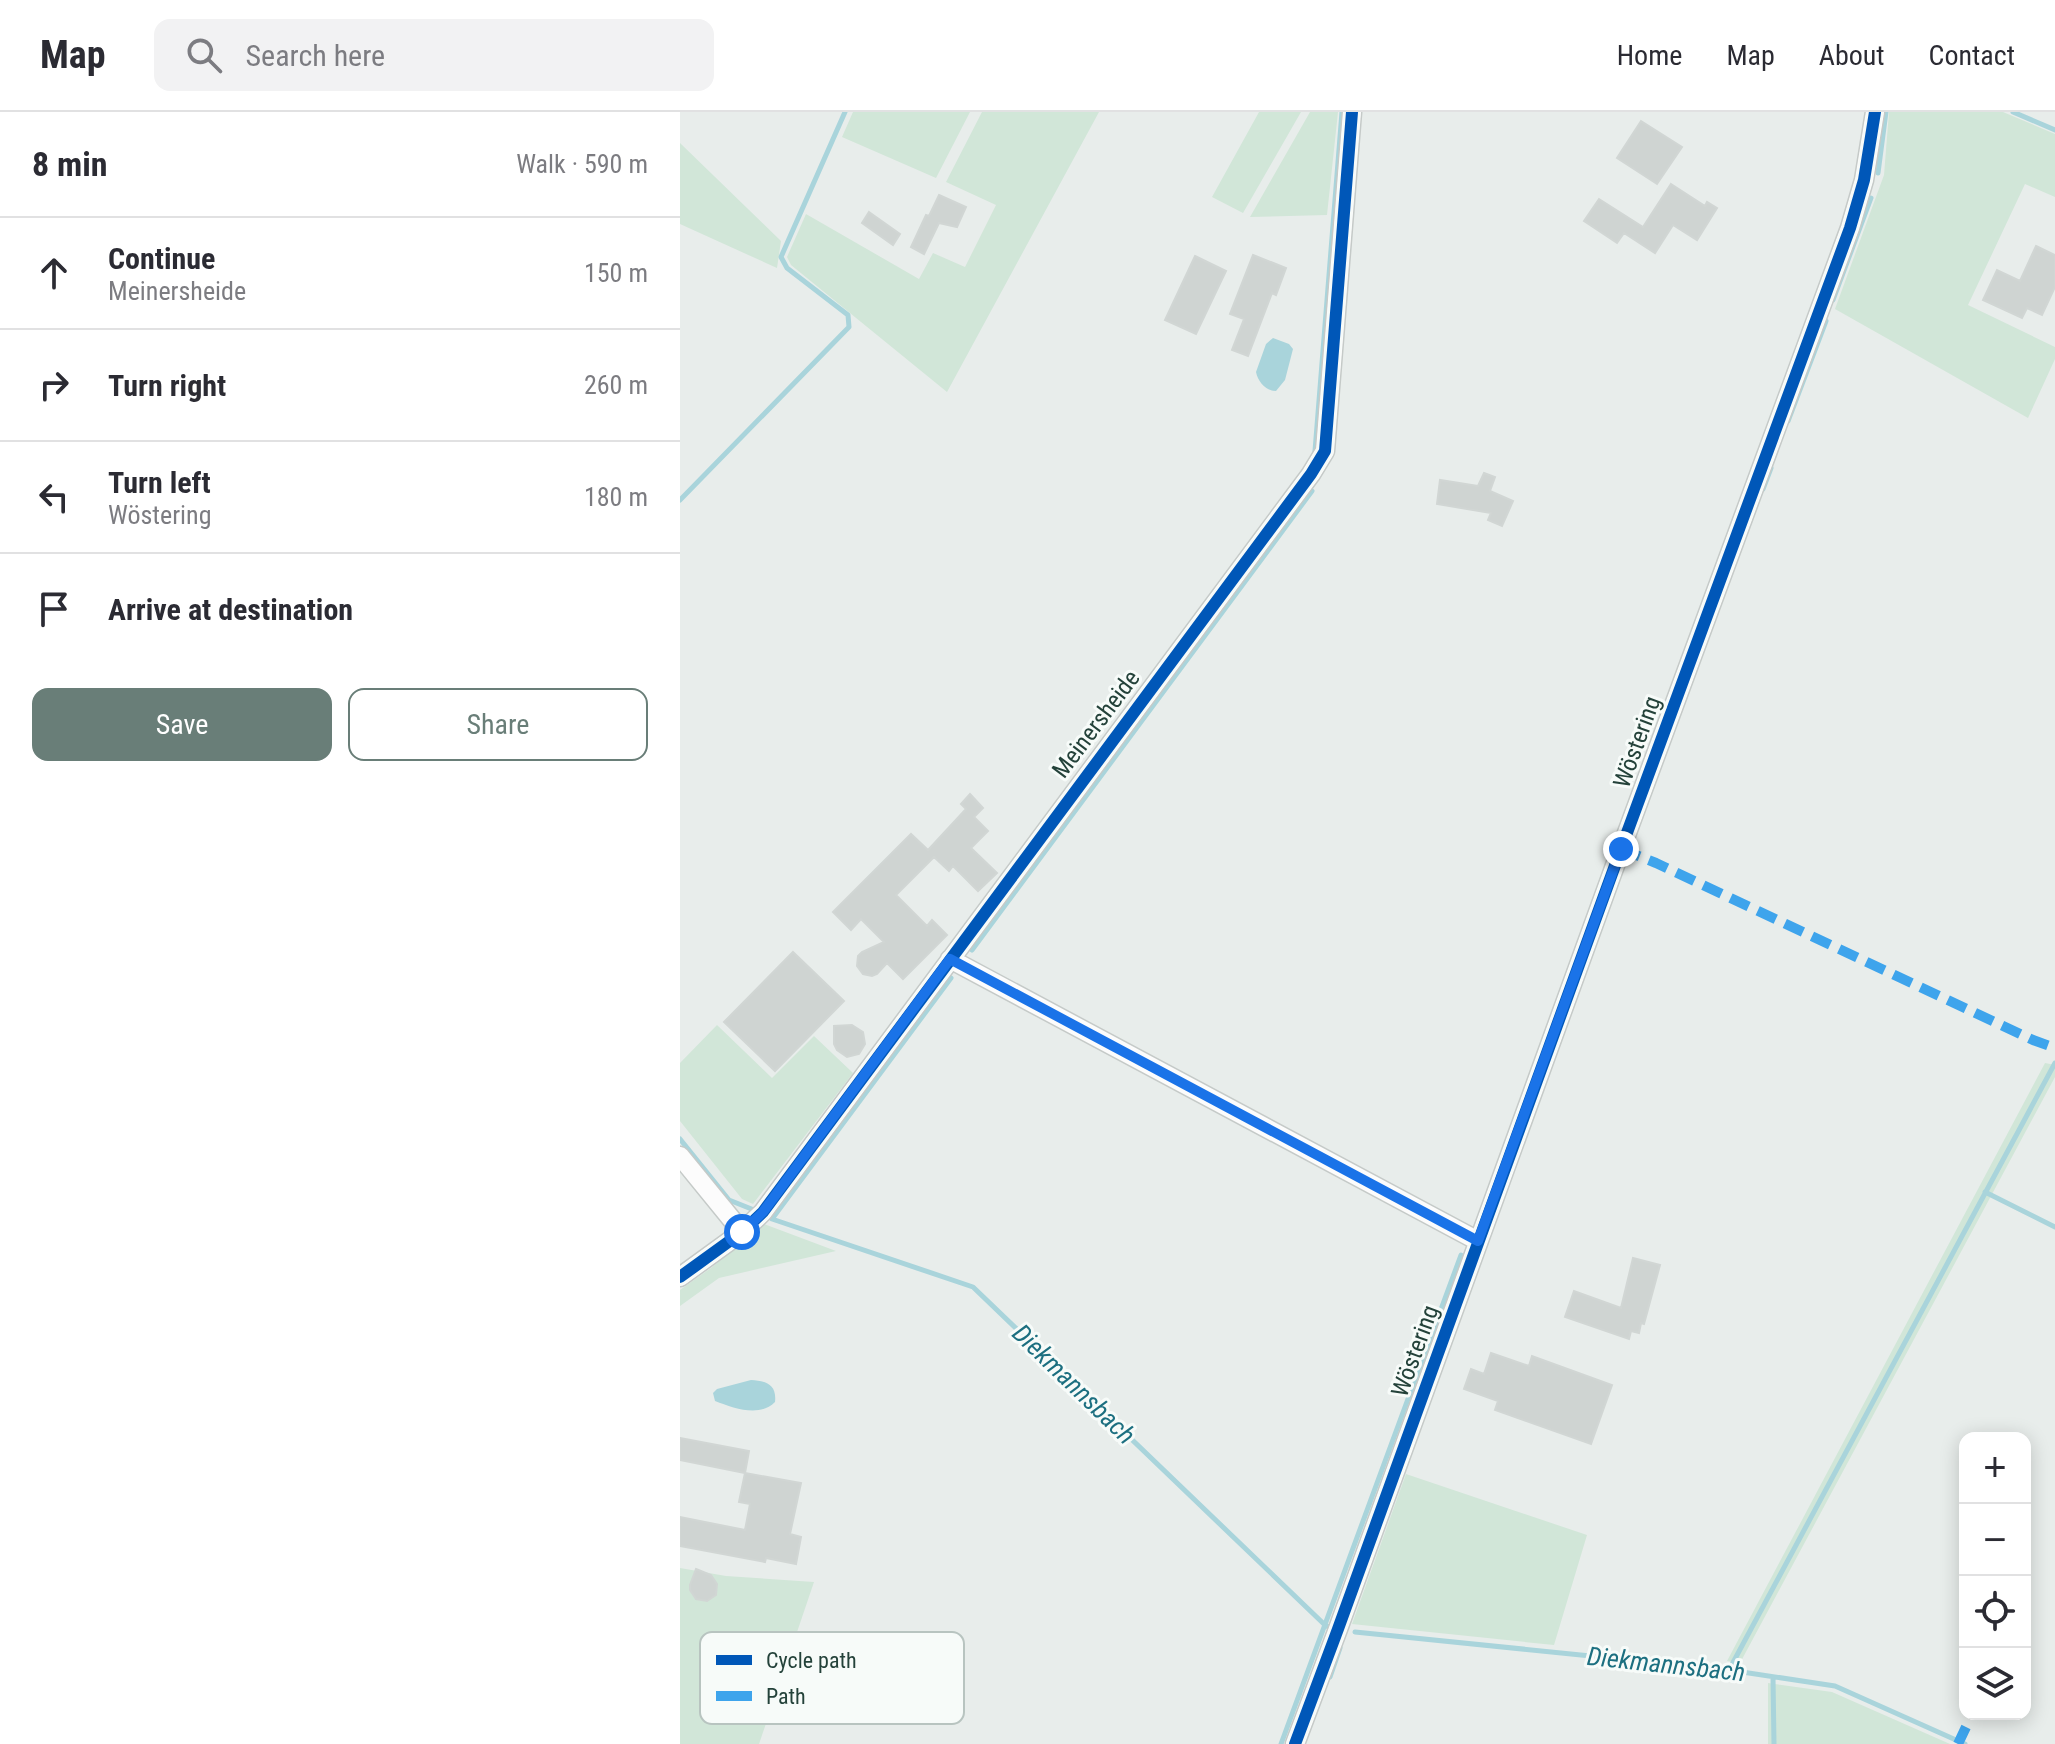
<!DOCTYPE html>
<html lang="en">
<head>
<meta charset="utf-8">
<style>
  :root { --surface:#fff; --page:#f2f2f3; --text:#2b2b33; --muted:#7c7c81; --line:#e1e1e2; --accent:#697e78 }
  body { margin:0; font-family:"Roboto Condensed",sans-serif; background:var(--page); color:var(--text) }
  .controls { position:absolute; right:24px; bottom:24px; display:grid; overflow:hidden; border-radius:16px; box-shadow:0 4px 20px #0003 }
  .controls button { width:72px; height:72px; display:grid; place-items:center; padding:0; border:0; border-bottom:2px solid var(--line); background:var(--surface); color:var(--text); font:40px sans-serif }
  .stop { position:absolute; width:24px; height:24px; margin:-18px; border:6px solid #1a73e8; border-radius:50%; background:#fff }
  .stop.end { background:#1a73e8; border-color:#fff; box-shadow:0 2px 8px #0008 }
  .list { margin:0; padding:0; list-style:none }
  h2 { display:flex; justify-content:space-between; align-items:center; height:104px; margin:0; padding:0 32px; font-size:34px }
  h2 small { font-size:26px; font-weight:400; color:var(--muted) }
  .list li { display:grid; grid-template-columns:52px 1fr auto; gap:24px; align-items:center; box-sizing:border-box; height:112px; padding:0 32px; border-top:2px solid var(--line) }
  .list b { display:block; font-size:30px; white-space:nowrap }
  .list p { margin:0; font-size:26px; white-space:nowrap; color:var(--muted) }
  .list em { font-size:26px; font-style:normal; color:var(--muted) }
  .actions { display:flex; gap:16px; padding:24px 32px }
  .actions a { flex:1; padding:18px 0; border:2px solid var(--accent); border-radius:16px; text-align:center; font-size:28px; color:var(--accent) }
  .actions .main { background:var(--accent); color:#fff }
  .icon { flex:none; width:44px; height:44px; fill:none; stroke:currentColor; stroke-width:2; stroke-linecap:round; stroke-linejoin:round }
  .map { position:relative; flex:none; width:1375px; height:1632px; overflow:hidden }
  header { display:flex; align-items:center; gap:48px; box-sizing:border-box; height:112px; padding:0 40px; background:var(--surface); border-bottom:2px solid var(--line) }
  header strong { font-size:38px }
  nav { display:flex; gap:44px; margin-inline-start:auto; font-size:28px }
  .search { width:560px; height:72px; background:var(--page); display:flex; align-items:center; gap:20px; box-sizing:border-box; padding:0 28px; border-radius:16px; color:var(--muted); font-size:30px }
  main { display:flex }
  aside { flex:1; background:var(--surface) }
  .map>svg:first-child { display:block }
  .green { fill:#d1e6d8 }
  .water { fill:#a9d4db }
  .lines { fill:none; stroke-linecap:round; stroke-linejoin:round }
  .stream { stroke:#a9d4db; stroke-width:5 }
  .building { fill:#cfd4d2; stroke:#d1d6d4; stroke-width:2 }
  .street-casing { stroke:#c5cac8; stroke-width:21 }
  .street { stroke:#fcfcfc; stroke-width:18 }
  .quiet { stroke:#3ea4ec; stroke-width:10; stroke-dasharray:20 10; stroke-linecap:butt }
  .cycleway-casing { stroke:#f7fbf9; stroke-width:17 }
  .cycleway { stroke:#0057b8; stroke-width:12 }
  .route { stroke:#1a73e8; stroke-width:10 }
  .labels { text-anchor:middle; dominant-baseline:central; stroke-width:6; stroke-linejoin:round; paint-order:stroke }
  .street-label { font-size:24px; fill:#24423a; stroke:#f7fbf9 }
  .water-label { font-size:26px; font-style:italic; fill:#1c6f80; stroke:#f7fbf9 }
  .key { fill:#f7fbf9; stroke:#b8c4c0; stroke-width:2 }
  .key-label { font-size:22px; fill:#24423a }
</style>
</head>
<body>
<header>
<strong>Map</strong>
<div class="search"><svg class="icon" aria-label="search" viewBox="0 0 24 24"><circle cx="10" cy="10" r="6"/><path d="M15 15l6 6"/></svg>Search here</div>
<nav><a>Home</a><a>Map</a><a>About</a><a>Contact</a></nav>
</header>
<main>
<aside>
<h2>8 min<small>Walk · 590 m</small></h2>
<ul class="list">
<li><svg class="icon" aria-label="ahead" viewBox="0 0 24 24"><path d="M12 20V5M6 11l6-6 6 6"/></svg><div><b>Continue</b><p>Meinersheide</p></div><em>150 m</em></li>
<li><svg class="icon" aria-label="right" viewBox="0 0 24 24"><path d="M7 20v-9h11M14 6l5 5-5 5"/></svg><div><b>Turn right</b></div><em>260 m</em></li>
<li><svg class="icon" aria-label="left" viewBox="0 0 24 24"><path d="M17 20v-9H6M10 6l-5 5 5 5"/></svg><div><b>Turn left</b><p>Wöstering</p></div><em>180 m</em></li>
<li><svg class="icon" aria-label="arrive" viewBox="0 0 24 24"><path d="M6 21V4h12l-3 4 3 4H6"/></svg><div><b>Arrive at destination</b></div></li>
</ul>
<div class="actions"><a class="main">Save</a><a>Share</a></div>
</aside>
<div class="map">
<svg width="1375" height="1632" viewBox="0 0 1375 1632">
  <rect width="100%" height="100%" fill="#e8edeb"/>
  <!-- green -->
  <path class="green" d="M173,0H290L256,66L162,25Z
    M302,0H419L267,280L111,153L107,145L126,102L239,167L253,141L285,155L316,93L266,70Z
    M579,0H621L563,101L532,85Z
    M630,0H658L647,103L570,105Z
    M1209,0H1323L1375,22V85L1345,72L1288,193L1375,235V247L1348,306L1155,197L1204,63Z
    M0,31L101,129L97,156L0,112Z
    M37,913L92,966L134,924L173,961L73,1092L62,1087L0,1009V951Z
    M1365,951L1375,953V965L1060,1551L1047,1549Z
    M84,1112L156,1139L39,1166L0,1194V1178L31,1156Z
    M726,1362L907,1423L874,1533L672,1512Z
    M0,1456L46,1464L134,1470L79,1632H0Z
    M1088,1571L1152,1580L1270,1632H1088Z"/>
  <!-- water -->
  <path class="water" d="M593,226L609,232L613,237L605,268L596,279C586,279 578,270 576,260L586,232Z
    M71,1268C86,1269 97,1272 95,1290C79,1306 54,1296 35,1289L33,1281L37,1277Z"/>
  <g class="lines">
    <!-- stream -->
    <path class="stream" d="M1333,0L1375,18
      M1198,61L1206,0
      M1153,188L1191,86
      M1108,309L1146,209
      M635,339L662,0
      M1083,377L1091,356
      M0,388L169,215L168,203L107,156L101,145L165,0
      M292,838L632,379
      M271,866L92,1107L293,1175L646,1514L650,1515
      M0,1027L49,1088L74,1098
      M1305,1080L1375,1115
      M675,1520L1049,1558L1155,1574L1285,1632
      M1049,1558L1375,951
      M650,1565L660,1536
      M1093,1565L1094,1632
      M601,1632L781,1143"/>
  </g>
  <!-- building -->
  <path class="building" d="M961,9L1002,35L977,72L937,46Z
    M991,72L1025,94L1027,90L1037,96L1017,128L993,113L975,141L944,121L937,131L904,109L919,87L963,115Z
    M259,83L286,95L277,115L259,111L244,142L231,135L246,103L249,104Z
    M189,100L220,122L213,133L182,111Z
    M1356,134L1375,143V175L1362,203L1347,196L1342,206L1303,188L1317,158L1340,169Z
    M573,143L606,156L596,183L592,181L568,244L552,238L564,207L550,202Z
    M515,144L546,159L516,222L485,208Z
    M804,361L815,365L810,379L833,389L822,414L808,408L811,401L757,392L760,368L798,374Z
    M290,682L303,696L294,705L308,719L291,736L317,761L298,779L273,754L269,759L254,745L216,783L247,814L252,808L267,823L223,867L207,851L197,862L192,864L183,862L177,854L178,844L182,840L204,830L181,807L171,818L153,800L231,722L248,738L286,697L281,692Z
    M113,840L164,889L95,959L44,910Z
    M172,913L183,920L185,932L179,942L167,945L157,938L154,932V914Z
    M953,1146L980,1153L964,1212L961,1211L959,1221L951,1219L949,1227L885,1205L894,1179L941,1196Z
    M811,1241L849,1254L852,1244L932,1273L911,1332L815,1298L818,1289L784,1277L791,1257L804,1262Z
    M0,1326L69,1339L65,1361L0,1348Z
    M65,1361L121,1371L110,1422L121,1425L116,1452L86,1446L85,1450L0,1434V1405L65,1418L70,1392L59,1390Z
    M16,1457L31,1463L37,1472L36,1483L27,1489L16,1487L10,1478V1473Z"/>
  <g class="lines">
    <!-- street casing -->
    <g class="street-casing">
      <path id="street" d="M270,847L798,1129
        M0,1044L62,1120
        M0,1165L62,1120L83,1100L631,362L645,339L672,0
        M615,1632L658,1517L941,737L1170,116L1184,68L1195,0"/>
    </g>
    <!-- street -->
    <use href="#street" class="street"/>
    <!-- quiet -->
    <path class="quiet" d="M941,737L976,751L1353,928L1375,936
      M1278,1632L1286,1615"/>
    <!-- cycleway casing -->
    <g class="cycleway-casing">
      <path id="cycleway" d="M0,1165L62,1120L83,1100L631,362L645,339L672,0
        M615,1632L658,1517L941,737L1170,116L1184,68L1195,0"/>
    </g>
    <!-- cycleway -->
    <use href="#cycleway" class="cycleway"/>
  </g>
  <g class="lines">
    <!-- route -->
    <path class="route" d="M62,1120L83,1100L270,847L798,1129L941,737"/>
  </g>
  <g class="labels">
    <!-- street labels -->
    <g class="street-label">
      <text transform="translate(416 612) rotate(-53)">Meinersheide</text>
      <text transform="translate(957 630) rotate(-70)">Wöstering</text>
      <text transform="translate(735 1239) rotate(-70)">Wöstering</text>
    </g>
    <!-- water labels -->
    <g class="water-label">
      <text transform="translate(394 1272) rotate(44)">Diekmannsbach</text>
      <text transform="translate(986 1552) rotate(6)">Diekmannsbach</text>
    </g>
  </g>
  <!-- legend -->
  <rect x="20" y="1520" width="264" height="92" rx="12" class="key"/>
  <rect x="36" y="1543" width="36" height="10" fill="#0057b8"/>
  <rect x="36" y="1579" width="36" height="10" fill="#3ea4ec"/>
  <g class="key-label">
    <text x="86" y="1556">Cycle path</text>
    <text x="86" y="1592">Path</text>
  </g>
</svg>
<div class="controls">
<button>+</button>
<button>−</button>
<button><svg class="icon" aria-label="locate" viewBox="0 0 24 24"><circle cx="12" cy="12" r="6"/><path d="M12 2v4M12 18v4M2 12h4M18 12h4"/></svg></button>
<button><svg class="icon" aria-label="layers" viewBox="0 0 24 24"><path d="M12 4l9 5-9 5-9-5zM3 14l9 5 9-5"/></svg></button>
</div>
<div class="stop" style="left:62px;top:1120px"></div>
<div class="stop end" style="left:941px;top:737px"></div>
</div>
</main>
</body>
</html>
